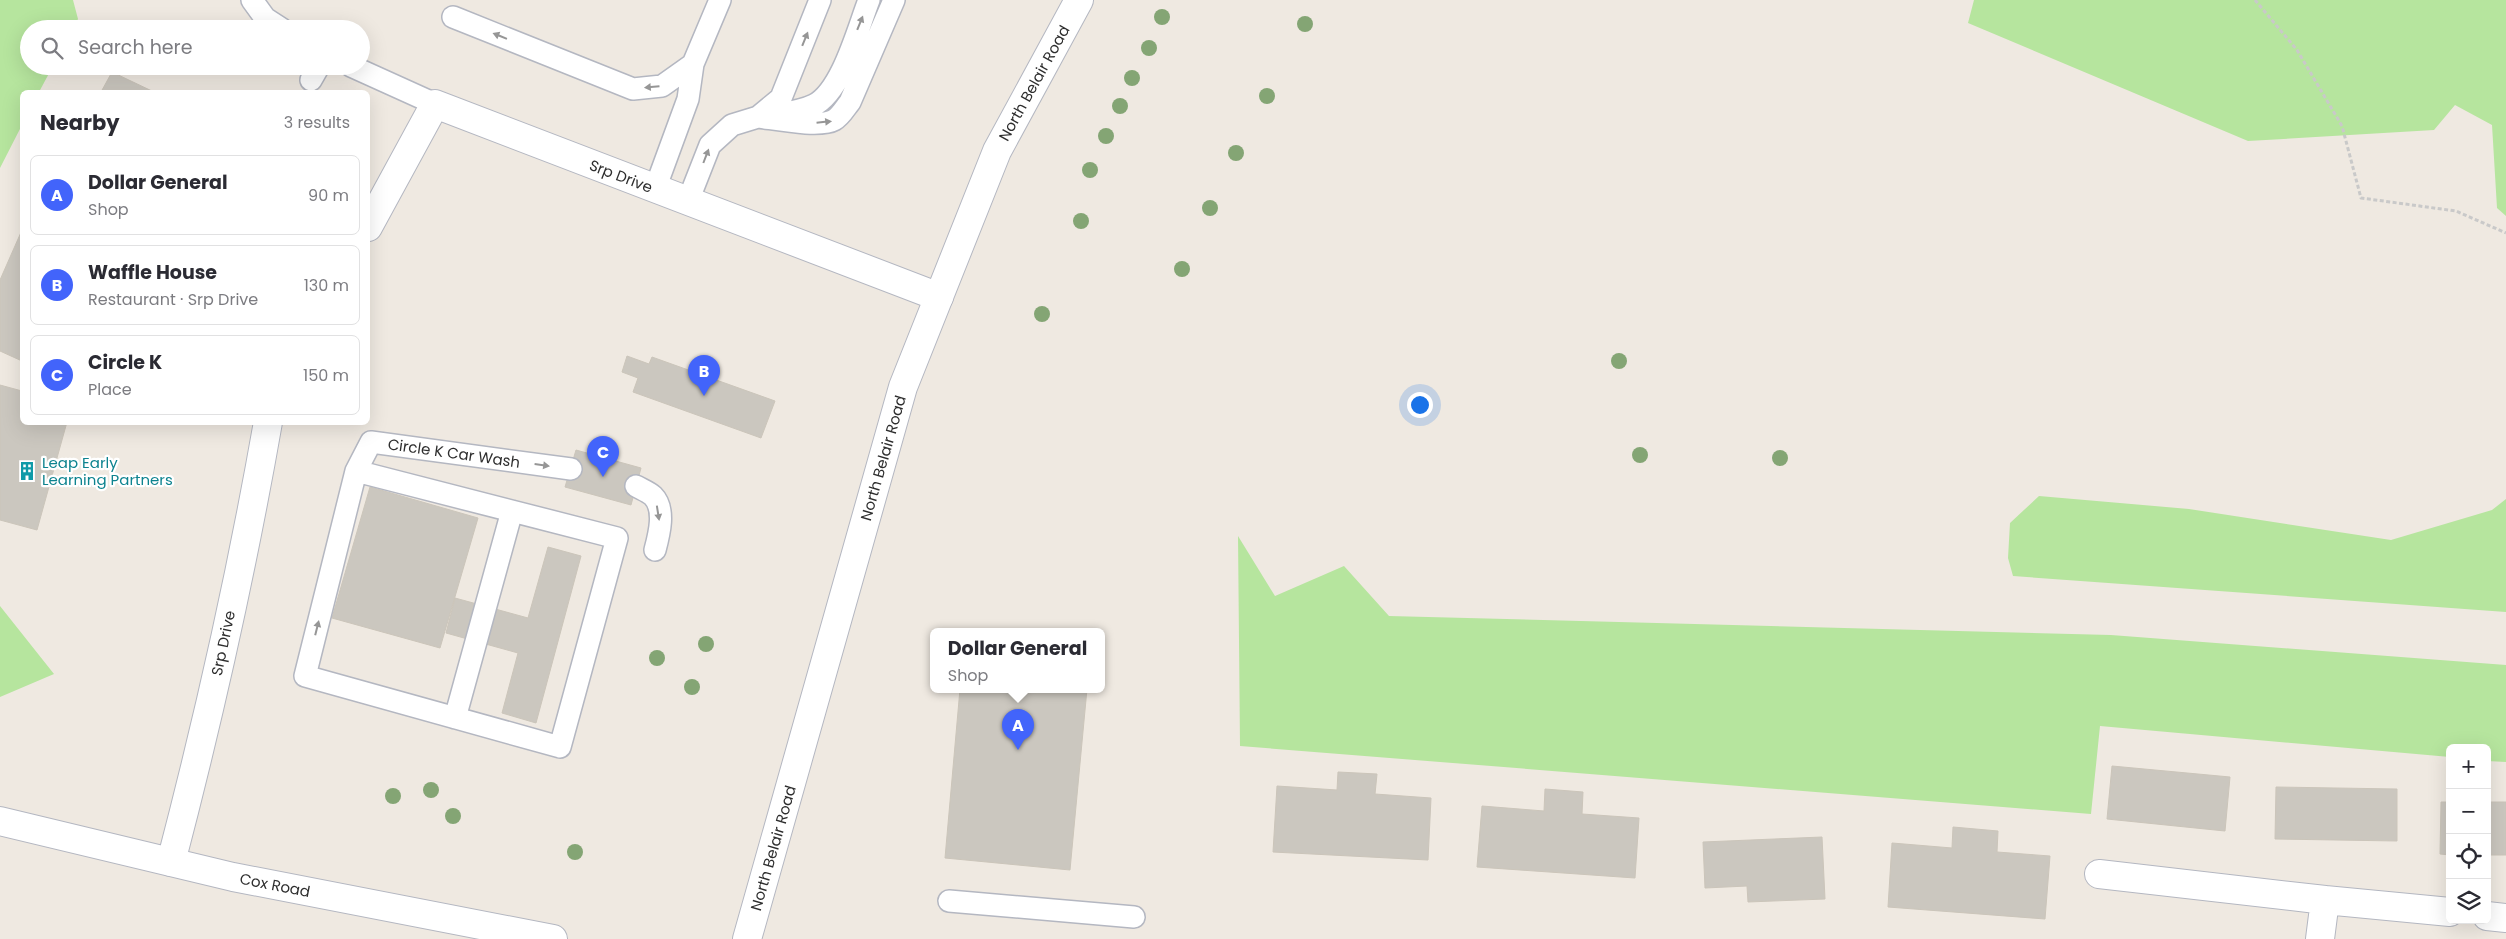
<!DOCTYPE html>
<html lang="en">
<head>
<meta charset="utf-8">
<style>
  :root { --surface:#fff; --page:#f7f7f7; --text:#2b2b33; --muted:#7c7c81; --line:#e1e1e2; --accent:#4264fb }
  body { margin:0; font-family:Poppins,sans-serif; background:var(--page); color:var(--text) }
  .controls { position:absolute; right:15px; bottom:15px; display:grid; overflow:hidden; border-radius:8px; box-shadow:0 5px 20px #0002 }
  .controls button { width:45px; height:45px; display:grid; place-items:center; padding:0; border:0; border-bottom:1px solid var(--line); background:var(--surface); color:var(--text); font:25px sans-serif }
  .you { position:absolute; left:1419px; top:404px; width:18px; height:18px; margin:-12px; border:4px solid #fff; border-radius:50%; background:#1a73e8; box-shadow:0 0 0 8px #1a73e833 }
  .badge { display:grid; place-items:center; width:32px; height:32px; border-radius:50%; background:var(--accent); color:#fff; font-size:16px; font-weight:700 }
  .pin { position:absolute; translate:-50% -41px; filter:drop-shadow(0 1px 2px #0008) }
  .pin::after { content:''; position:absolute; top:26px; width:18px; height:15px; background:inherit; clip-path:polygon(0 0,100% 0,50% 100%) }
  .popup { position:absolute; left:930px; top:628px; width:175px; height:65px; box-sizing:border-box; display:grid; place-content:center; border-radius:8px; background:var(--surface); filter:drop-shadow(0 1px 4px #0005); font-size:16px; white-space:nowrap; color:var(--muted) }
  .popup b { font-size:19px; color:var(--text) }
  .popup::after { content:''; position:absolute; left:50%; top:100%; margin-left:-10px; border:10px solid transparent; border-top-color:var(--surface) }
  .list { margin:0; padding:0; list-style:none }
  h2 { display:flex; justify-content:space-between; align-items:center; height:65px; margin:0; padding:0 20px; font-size:21px }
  h2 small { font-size:16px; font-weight:400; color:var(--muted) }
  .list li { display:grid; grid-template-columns:32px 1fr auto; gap:15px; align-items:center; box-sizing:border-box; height:80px; margin:0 10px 10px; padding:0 10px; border:1px solid var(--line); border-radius:8px }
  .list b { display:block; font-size:19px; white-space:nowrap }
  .list p { margin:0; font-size:16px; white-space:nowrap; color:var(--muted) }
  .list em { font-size:16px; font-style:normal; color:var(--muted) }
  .icon { flex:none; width:28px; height:28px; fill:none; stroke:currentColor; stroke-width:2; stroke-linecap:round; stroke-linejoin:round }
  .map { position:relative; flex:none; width:2506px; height:939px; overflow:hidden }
  .search { position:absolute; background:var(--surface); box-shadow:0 5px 20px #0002; left:20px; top:20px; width:350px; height:55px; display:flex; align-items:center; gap:12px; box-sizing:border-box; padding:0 18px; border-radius:28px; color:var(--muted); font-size:19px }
  .panel { position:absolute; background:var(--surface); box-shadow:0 5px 20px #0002; left:20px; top:90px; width:350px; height:335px; border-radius:8px }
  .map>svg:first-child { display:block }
  .green { fill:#b6e59e }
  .building { fill:#cbc7bf; stroke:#cbc5ba }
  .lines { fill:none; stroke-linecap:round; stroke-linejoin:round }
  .lane-casing { stroke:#b4b7c1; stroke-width:24 }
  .street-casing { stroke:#b4b7c1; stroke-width:30 }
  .secondary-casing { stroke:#b4b7c1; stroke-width:30 }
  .path { stroke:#c9c9c9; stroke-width:3; stroke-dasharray:4 2.5; stroke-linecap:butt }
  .lane { stroke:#fff; stroke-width:21 }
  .street { stroke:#fff; stroke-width:28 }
  .secondary { stroke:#fff; stroke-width:28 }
  .tree { fill:#84a574 }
  .oneway { fill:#969696 }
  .labels { text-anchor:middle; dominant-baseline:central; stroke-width:4.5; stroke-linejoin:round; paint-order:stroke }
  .street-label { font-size:15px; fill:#2e2e2e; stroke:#fff }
  .culture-label { font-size:15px; fill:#0d838f; stroke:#fff; text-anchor:start }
</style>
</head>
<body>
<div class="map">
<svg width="2506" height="939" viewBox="0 0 2506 939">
  <rect width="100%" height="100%" fill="#efe9e1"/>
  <!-- green -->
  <path class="green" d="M0,0H73L78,19L73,29H29V66H53L39,92H22V125L0,168Z
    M1974,0H2506V216L2497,208L2492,125L2455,105L2434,130L2248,141L1968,23Z
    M2039,496L2189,509L2391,540L2492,510L2506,499V612L2013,576L2008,558L2010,523Z
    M1238,536L1275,596L1344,566L1389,616L2111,635L2506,665V762L2487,761V748H2450V757L2100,726L2091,814L1240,746Z
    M0,606L54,674L0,697Z"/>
  <!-- building -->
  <path class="building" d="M112,72L154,92H101Z
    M22,230V361L0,351V280Z
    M627,356L649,364L652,357L775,401L761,438L633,392L638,378L622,372Z
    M0,385L22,391V422H67L37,530L0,520Z
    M576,450L641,468L631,505L565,487Z
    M370,487L478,518L440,648L332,618Z
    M548,547L581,556L536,723L502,713L518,653L446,633L455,598L528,618Z
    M960,689H1087L1070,870L945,858Z
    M2112,766L2230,777L2225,831L2107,819Z
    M1338,772L1377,774L1375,794L1431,798L1428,860L1273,852L1277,786L1337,790Z
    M2276,787L2397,789V841L2275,839Z
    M1545,789L1583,792L1582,814L1639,818L1635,878L1477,867L1482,806L1544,811Z
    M2441,802H2450V855L2440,854Z
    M2487,802H2506V855H2487Z
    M1953,827L1998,831L1997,852L2050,856L2045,919L1888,907L1892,843L1952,848Z
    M1822,837L1825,899L1748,902L1747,886L1705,888L1703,842Z"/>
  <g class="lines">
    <!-- lane casing -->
    <g class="lane-casing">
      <path id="lane" d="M252,0L265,18L282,29
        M453,17L633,89L662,86L693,64
        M351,66L435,104
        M311,80L319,66
        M780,114C792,112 804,110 814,105C842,91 858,28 869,0
        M758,117C775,119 820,128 834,120C841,116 845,108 850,102L894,0
        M655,189L688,99L693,64L720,0
        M688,201L710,145L732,125L758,117L781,98L820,0
        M356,471L617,538L560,747L305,676L356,471L371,442L571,469
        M636,486C641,489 649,492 653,496C666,509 659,535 655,550
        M455,718L512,511
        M949,901L1134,917"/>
    </g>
    <!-- street casing -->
    <g class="street-casing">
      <path id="street" d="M368,227L435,104L939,297
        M171,862C209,717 242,570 268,422
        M2099,874L2325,900
        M2487,916L2506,918
        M2320,939L2325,900L2450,912"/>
    </g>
    <!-- secondary casing -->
    <g class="secondary-casing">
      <path id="secondary" d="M0,821L233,877L553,939
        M747,939L903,387L997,151L1079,0"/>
    </g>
    <!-- path -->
    <path class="path" d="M2255,0L2297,50L2342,126L2361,198L2456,211L2506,233"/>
    <!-- lane -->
    <use href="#lane" class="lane"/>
    <!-- street -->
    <use href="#street" class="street"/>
    <!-- secondary -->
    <use href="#secondary" class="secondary"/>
  </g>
  <!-- trees -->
  <g class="tree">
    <circle cx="1162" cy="17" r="8"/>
    <circle cx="1305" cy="24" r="8"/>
    <circle cx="1149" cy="48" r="8"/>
    <circle cx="1132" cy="78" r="8"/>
    <circle cx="1267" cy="96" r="8"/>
    <circle cx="1120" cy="106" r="8"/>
    <circle cx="1106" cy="136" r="8"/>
    <circle cx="1236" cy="153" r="8"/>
    <circle cx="1090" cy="170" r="8"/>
    <circle cx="1210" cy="208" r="8"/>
    <circle cx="1081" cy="221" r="8"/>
    <circle cx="1182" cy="269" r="8"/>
    <circle cx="1042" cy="314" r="8"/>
    <circle cx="1619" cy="361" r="8"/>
    <circle cx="1640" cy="455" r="8"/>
    <circle cx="1780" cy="458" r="8"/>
    <circle cx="706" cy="644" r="8"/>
    <circle cx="657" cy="658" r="8"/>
    <circle cx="692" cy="687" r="8"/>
    <circle cx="431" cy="790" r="8"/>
    <circle cx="393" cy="796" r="8"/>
    <circle cx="453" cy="816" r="8"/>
    <circle cx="575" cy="852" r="8"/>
  </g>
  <!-- one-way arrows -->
  <defs><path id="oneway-solid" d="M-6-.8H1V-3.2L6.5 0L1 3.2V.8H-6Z" transform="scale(1.25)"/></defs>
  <g class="oneway">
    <use href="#oneway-solid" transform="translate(860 23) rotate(-68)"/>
    <use href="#oneway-solid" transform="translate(500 36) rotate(-158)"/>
    <use href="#oneway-solid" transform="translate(805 39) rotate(-68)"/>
    <use href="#oneway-solid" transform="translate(652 87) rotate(175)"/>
    <use href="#oneway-solid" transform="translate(824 122) rotate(-6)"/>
    <use href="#oneway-solid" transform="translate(706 156) rotate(-69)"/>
    <use href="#oneway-solid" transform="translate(542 465) rotate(8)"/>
    <use href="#oneway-solid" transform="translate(658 513) rotate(81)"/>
    <use href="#oneway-solid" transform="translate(317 628) rotate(-76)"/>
  </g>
  <!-- icons -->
  <defs>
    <g id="building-bare" transform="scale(1.5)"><path d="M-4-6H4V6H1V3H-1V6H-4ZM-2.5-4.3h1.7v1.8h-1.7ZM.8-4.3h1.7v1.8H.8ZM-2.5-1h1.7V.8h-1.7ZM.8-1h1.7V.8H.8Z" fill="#0f9aa8" stroke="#fff" stroke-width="2.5" paint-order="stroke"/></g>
  </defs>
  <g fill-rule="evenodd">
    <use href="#building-bare" x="27" y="471"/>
  </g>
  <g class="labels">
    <!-- street labels -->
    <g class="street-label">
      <text transform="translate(1034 83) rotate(-61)">North Belair Road</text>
      <text transform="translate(621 176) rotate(21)">Srp Drive</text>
      <text transform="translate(454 453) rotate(8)">Circle K Car Wash</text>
      <text transform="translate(883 458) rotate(-74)">North Belair Road</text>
      <text transform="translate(223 643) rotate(-78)">Srp Drive</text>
      <text transform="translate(773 848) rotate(-74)">North Belair Road</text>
      <text transform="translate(275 885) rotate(11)">Cox Road</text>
    </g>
    <!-- culture labels -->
    <g class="culture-label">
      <text x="42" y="462">Leap Early<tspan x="42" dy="17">Learning Partners</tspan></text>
    </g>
  </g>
</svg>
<div class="controls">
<button>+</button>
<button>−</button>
<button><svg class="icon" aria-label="locate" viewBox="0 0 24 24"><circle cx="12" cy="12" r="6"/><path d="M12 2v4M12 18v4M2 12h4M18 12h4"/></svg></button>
<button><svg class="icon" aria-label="layers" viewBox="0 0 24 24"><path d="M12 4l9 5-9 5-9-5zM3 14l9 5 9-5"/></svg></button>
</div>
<div class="you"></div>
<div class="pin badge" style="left:1018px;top:750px">A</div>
<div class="popup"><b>Dollar General</b>Shop</div>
<div class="pin badge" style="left:704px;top:396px">B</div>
<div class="pin badge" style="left:603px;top:477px">C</div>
<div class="search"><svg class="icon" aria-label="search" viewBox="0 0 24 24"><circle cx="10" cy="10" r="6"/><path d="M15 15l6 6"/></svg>Search here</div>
<section class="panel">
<h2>Nearby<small>3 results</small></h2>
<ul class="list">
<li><span class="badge">A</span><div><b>Dollar General</b><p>Shop</p></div><em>90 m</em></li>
<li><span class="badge">B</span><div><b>Waffle House</b><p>Restaurant · Srp Drive</p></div><em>130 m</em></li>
<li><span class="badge">C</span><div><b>Circle K</b><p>Place</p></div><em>150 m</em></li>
</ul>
</section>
</div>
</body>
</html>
